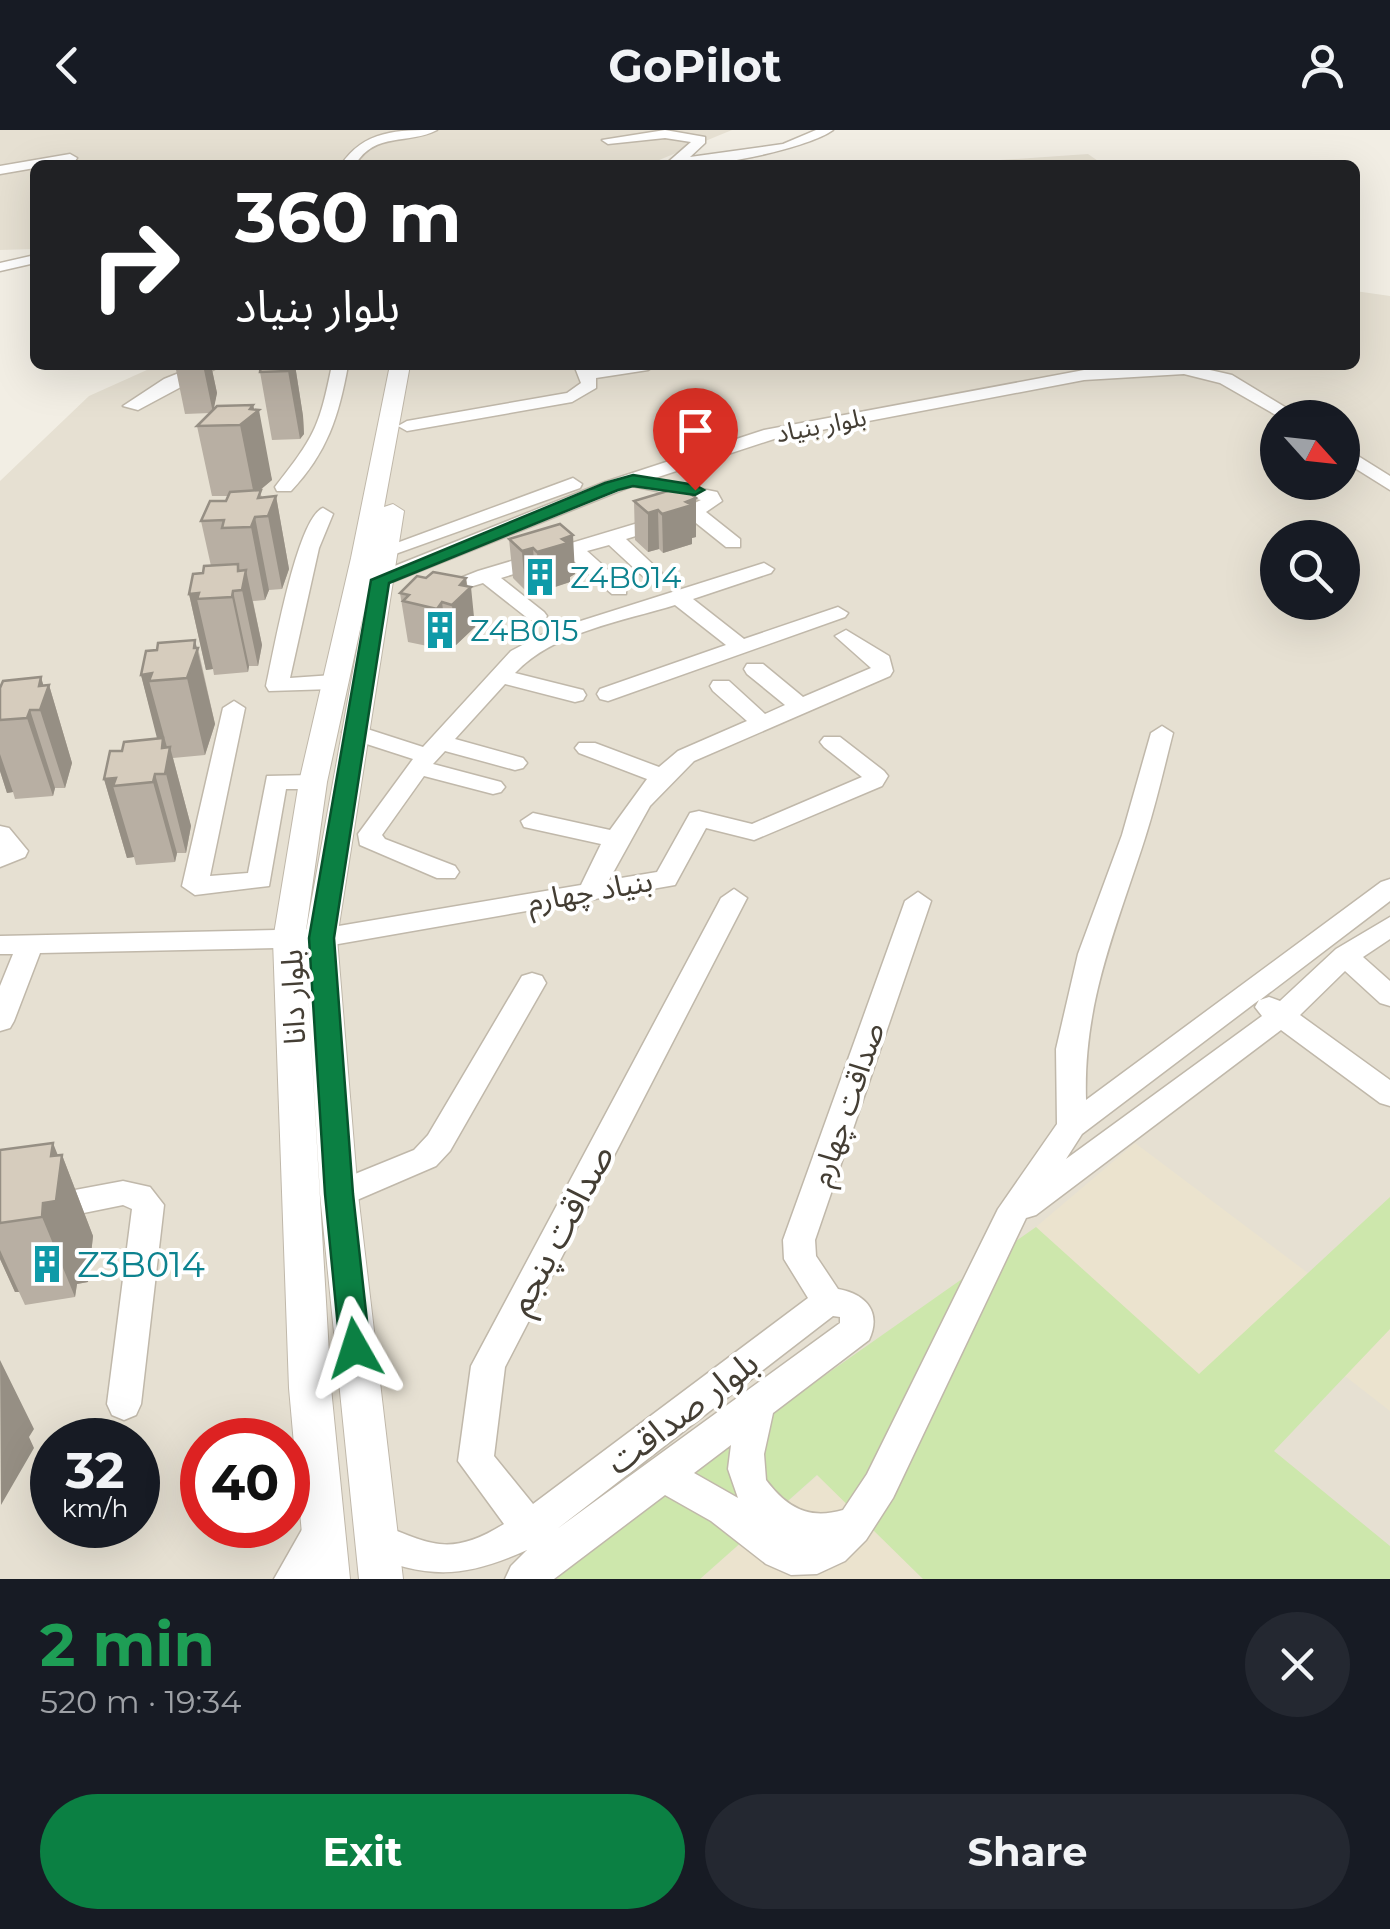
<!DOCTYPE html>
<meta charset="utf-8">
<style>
body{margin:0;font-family:Montserrat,"Noto Sans Arabic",sans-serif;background:#242831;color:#f1f3f6;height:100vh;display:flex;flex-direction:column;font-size:38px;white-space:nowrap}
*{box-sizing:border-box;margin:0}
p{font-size:32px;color:#9ea1a6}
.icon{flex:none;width:55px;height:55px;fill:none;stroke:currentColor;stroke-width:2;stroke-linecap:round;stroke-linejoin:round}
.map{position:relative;height:1449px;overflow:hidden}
.sheet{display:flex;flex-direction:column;background:#171b24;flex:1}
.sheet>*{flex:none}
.top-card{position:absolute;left:30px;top:30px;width:1330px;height:210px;border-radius:15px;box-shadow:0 10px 40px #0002;background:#202124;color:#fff;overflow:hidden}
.needle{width:65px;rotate:117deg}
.buttons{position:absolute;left:1260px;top:270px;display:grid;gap:20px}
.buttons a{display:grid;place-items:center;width:100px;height:100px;border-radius:50%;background:#171b24;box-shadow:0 10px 40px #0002;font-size:50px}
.speed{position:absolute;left:30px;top:1288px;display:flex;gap:20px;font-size:50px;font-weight:700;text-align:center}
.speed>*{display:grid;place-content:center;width:130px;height:130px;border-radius:50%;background:#171b24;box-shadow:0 10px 40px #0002;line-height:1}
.speed small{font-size:25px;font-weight:400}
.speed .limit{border:15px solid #d22;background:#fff;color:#111}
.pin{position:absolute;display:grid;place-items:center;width:85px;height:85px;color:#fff;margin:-102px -42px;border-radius:50% 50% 50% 0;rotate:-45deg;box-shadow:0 0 10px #0007}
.pin .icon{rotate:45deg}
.me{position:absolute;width:110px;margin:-55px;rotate:354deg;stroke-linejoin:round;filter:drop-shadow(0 0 8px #0008)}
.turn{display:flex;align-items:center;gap:35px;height:210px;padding:0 40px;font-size:45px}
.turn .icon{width:130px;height:130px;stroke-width:2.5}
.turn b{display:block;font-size:70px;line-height:85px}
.round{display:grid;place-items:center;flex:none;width:105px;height:105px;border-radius:52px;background:#242831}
.overview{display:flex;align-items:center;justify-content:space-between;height:170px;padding:0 40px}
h1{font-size:60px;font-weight:700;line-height:75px;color:#1e9e55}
.cta{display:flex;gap:20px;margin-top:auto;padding:20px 40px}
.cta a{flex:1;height:115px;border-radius:60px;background:#0b8043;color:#fff;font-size:40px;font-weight:700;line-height:115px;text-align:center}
.cta a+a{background:#242831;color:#f1f3f6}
header{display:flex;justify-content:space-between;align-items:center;height:130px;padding:0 40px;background:#171b24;font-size:45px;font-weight:700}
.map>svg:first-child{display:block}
.residential{fill:#e6e0d2;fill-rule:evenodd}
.education{fill:#ebe3ce}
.green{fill:#cde7ac}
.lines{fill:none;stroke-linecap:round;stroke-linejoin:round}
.minor-casing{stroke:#c0b8aa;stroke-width:3}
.tertiary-casing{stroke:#c0b8aa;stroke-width:2}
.minor{fill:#fff;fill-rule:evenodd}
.tertiary{fill:#fff;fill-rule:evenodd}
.wall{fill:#b8afa3}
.shaded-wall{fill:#968f84}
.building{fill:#d6ccbd;stroke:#968f84;stroke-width:2.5}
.route{fill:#0b8043;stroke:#07532c;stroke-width:2.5}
.labels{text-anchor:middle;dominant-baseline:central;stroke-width:8;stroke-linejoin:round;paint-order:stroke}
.far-street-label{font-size:25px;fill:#443e34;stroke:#fff}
.culture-label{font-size:30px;fill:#0d838f;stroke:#fff;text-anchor:start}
.street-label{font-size:30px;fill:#443e34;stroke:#fff}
.near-street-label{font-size:35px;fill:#443e34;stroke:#fff}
.near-culture-label{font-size:35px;fill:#0d838f;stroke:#fff;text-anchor:start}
</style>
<header><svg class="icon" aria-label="back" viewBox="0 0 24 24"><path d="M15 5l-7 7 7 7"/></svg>GoPilot<svg class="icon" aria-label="person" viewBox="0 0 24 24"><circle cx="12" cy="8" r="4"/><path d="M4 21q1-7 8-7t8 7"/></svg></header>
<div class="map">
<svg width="1390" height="1449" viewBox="0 0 1390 1449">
<rect width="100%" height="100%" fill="#f2eee4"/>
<path class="residential" d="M0 0H732L647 35H35V119L0 120Z
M1088 24 1104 35H929Z
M1355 161 1390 166V1449H0V351L89 266 158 235H1355ZM1278 288H1342V352H1278ZM1278 408H1342V472H1278ZM52 1310H138V1395H52ZM202 1310H288V1395H202Z"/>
<path class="education" d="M1135 1013 1308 1143 1199 1245 1036 1097Z
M1390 1199V1281L1345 1246Z
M818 1345 923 1449H700Z"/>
<path class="green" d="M1390 1067V1199L1274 1321 1390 1416V1449H923L817 1345 700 1449H535L1036 1097 1199 1244Z"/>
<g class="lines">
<g class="minor-casing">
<path id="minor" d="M437 0C409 15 375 1 355 35H341C364 0 398 0 437 0Z
M665 0 705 7V13L690 27 783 14 816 0H833C807 19 698 42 667 33L691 12 665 8 608 14 602 10Z
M70 24 77 28 75 31 0 44V36Z
M35 125V133L0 141V133Z
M199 235H222L138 280 123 276 164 249Z
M332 235H348C339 286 327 323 291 361H277L275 357C314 307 319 299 332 235Z
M574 235H590L592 238 656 235 648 240 596 248V258L572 272 407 301 398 296 407 291 567 263 581 253Z
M1188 235 1232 245 1303 288H1281L1220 253 1184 244 1084 250 774 309 652 349 717 362 722 371 706 382 740 409V417H726L691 389 626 409 662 443V451H648L609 415 587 421 626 456V464H612L569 427 501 448 544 482 547 486 544 490H530L483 453 440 466 430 460 478 441 678 381 701 370 632 356 387 454 362 459 352 453 605 352 764 300 1084 240Z
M1342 316 1390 346V360L1342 330Z
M573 348 582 354 580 358 373 432H359L356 428Z
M323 378 333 384 319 418 290 548 333 545 344 552 333 559 269 561 266 556C273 525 297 387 323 378Z
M764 433 774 439 771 443 693 469 744 509 838 477 848 483 845 487 608 571 600 569 597 564 600 559 726 515 675 475C624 491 553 502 515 543L583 560 586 565 583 570 575 572 505 554 455 609 523 628 527 633 523 638 515 640 445 621 433 634 501 652 505 657 501 662 493 664 424 646 382 705 385 709 455 736 459 742 455 748H437L360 715 358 704 413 629 345 607 342 602 345 597H361L423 617 511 521 549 501Z
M846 500 889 526 893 541 890 546 694 631 650 676 609 750 657 742 690 683 699 681 752 694 862 647 824 617 820 612 824 607H840L884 641 888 646 882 656 754 710 706 698 675 755 321 817 40 823 14 891 10 898 0 901V856L13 824H0V806L321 799 581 755 601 714 524 697 521 691 533 683 610 700 647 649 579 623 575 618 579 613H595L659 637 678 621 747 591 713 561 710 556 713 551H729L765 584 785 575 747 544 744 539 747 534H763L803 567 871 538 835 506Z
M234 571 245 578 210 746 248 743 267 646 313 645 325 652 313 659H286L269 756 195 765 182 756 223 578Z
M1162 596 1173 603C1164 638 1156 674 1145 708 1116 799 1083 872 1086 970L1381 752 1390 749V771L1260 870 1269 867 1280 871 1336 819 1390 787V809L1363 827 1390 851V876L1380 873 1345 841 1300 885 1390 950V976L1380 973 1281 900 1036 1085 1026 1088 893 1368 866 1410 845 1431 817 1444 791 1445 766 1434 711 1391 665 1365 554 1449H505L511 1436 527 1420C463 1449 428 1449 362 1423L357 1410 362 1397 375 1392C430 1414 449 1428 504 1394L458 1331 471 1236 721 768 734 759 747 768 505 1237 494 1326 533 1374 808 1168 784 1129 783 1110 905 771 918 762 931 771 815 1110 816 1126 838 1159C866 1164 882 1182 869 1210L773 1283 764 1324 766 1350C787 1378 809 1390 843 1380L867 1344 998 1079 1057 994 1056 919 1078 824 1122 705 1151 603ZM1259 870 1255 877 1262 886 1066 1029 1082 1004ZM833 1186 840 1187V1193L557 1399ZM731 1315 728 1339 738 1368 694 1343Z
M0 696 9 698 28 721 25 727 0 737Z
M532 843 542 846 546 853 450 1021 436 1036 350 1073 339 1076 328 1073 324 1064 328 1055 414 1020 428 1005 522 846Z
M123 1051 150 1057 164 1075 141 1274 136 1285 124 1290 112 1285 107 1274 132 1079 123 1075 0 1100V1074Z
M321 1383 334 1389 339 1401 314 1449H274L308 1389Z"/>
</g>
<g class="tertiary-casing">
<path id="tertiary" d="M390 235H410L384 377 393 374 404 381 337 808 358 1064 403 1449H359L320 1064 305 808 331 1258 350 1449H306L289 1258 273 810 299 652 351 428ZM364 481 305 807 327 652Z"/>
</g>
<use href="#minor" class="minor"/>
<use href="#tertiary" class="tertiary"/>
</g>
<path class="wall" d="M175 235H211L217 263 213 280 253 275 272 350 259 361 262 367 276 366 289 439 282 459 269 460 265 470 253 471 262 515 258 536H249L248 542 214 545 213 539 206 540 189 464 203 443 211 436 201 391 226 371 229 366H212L197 296 210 283 185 284Z
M295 235 303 286 304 304 300 309 272 310 260 242Z
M696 368V407L692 408V414L663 423 659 419 648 422 635 410 634 371Z
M560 394 575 444 570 447V452L540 462 536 457 525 460 513 448 509 409Z
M466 448 475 497 456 515 447 512 442 519 408 512 400 463Z
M198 518 215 594 205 625 173 628 191 696 186 723H177L175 732 136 735 134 727 127 728 104 649 158 609 141 545Z
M41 547 43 556 49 555 72 633 65 658H55L53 666 15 669 13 662 7 663 0 641V558Z
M0 1020 62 1025 93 1106 88 1152 77 1154 75 1167 25 1175 19 1162H15L0 1129Z"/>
<path class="shaded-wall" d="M203 235H211L217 263 213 283Z
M292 235H295L303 286 304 304 300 309 288 241Z
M298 235H320L298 239Z
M253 275 255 283 259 280 272 350 254 365 240 295Z
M276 366 289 439 282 459 268 386Z
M696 368V407L692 408V414L663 423 662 384Z
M658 380 659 419 648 422V383Z
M255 387 269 460 265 470 251 397Z
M573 405 575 444 570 447V452L540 462 537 422Z
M533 418 536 457 525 460 522 421Z
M238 434 243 457 246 440 262 515 258 536 238 441Z
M466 448 467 460 471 457 475 497 456 515 452 475 460 455Z
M233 461 249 536 248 542 232 467Z
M199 463 197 469 213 539 206 540 189 464Z
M442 472 447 512 442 519 437 479Z
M195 510 215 594 205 625 187 548Z
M152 543 149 551 168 621 170 617 191 696 186 723 141 545Z
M41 547 46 564 49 555 72 633 65 658 40 580 39 556Z
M30 580 55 658 53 666 27 588Z
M0 624 13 662 7 663 0 641Z
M155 644 177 723 175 732 153 652Z
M116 648 113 656 134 727 127 728 104 649Z
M53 1013 61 1033 62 1025 93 1106 88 1152 77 1154 75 1167 42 1087Z
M0 1120 19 1162H15L0 1129Z
M0 1230 34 1299 29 1307 34 1318 1 1375Z"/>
<path class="building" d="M261 235H292V237L288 241 260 242Z
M253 275 250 279 259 280 240 295 197 296 217 276Z
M681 357 696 368 686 372 692 375 662 384 658 380 648 383 634 371Z
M261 360 258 368 276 366 268 386 255 387 251 397 222 398 224 390 201 391 210 371H226L230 362Z
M560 394 573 405 562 409 568 413 537 422 533 418 522 421 509 409Z
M238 434V441L246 440 242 460 233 461 232 467 197 469 199 463 189 464 193 444 203 443 204 436Z
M433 442 466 448 460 455 471 457 452 475 442 472 437 479 403 471 409 465 400 463 417 446 426 448Z
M195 510 194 518H198L187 548 149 551 152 543 141 545 146 521 157 520 158 513Z
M41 547 39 556 49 555 40 580H30L27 588 0 590V558L3 551Z
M163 608 162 618 170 617 165 644H155L153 652 113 656 116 648 104 649 110 621H122L124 612Z
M53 1013 51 1026 62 1025 56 1071 43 1073 42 1087 0 1093V1020Z"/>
<path class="route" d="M633 345 695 355 704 360 695 365 633 356 618 360 389 453 334 808 353 1064 370 1218 366 1227 355 1231 344 1227 340 1218 325 1064 309 808 371 450 605 353Z"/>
<defs>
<g id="building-bare" transform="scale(3)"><path d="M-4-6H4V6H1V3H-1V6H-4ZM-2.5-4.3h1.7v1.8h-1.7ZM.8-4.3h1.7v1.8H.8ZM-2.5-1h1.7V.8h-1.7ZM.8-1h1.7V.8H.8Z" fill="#0f9aa8" stroke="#fff" stroke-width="2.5" paint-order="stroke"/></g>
</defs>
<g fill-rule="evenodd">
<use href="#building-bare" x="540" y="447"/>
<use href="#building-bare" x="440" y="500"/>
<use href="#building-bare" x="47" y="1134"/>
</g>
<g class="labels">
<g class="far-street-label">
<text transform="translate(821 295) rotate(-11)">بلوار بنیاد</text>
</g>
<g class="culture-label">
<text x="570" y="447">Z4B014</text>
<text x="470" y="500">Z4B015</text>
</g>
<g class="street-label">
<text transform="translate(590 761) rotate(-10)">بنیاد چهارم</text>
<text transform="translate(293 867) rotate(-92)">بلوار دانا</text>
<text transform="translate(847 974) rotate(-71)">صداقت چهارم</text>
</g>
<g class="near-street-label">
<text transform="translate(560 1099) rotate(-62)">صداقت پنجم</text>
<text transform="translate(682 1282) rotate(-37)">بلوار صداقت</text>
</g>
<g class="near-culture-label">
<text x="77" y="1134">Z3B014</text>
</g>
</g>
</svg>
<div class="buttons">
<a><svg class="needle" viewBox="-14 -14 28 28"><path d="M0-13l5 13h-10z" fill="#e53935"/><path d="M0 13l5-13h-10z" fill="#9ea1a6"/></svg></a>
<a><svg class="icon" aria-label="search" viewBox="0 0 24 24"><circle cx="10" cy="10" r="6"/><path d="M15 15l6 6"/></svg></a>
</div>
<div class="speed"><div>32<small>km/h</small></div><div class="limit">40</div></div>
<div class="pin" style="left:695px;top:360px;background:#d93025"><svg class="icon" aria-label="arrive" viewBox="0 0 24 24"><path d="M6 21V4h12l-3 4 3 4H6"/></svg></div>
<svg class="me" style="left:355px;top:1218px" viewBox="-20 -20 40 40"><path d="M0-17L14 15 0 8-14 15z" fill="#0b8043" stroke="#fff" stroke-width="4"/></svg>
<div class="top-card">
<div class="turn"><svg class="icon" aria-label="right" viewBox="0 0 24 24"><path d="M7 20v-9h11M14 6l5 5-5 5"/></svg><div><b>360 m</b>بلوار بنیاد</div></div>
</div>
</div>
<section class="sheet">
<div class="overview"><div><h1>2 min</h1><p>520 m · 19:34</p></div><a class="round"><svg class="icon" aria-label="close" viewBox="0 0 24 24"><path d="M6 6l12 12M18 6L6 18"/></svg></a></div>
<div class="cta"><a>Exit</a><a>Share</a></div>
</section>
